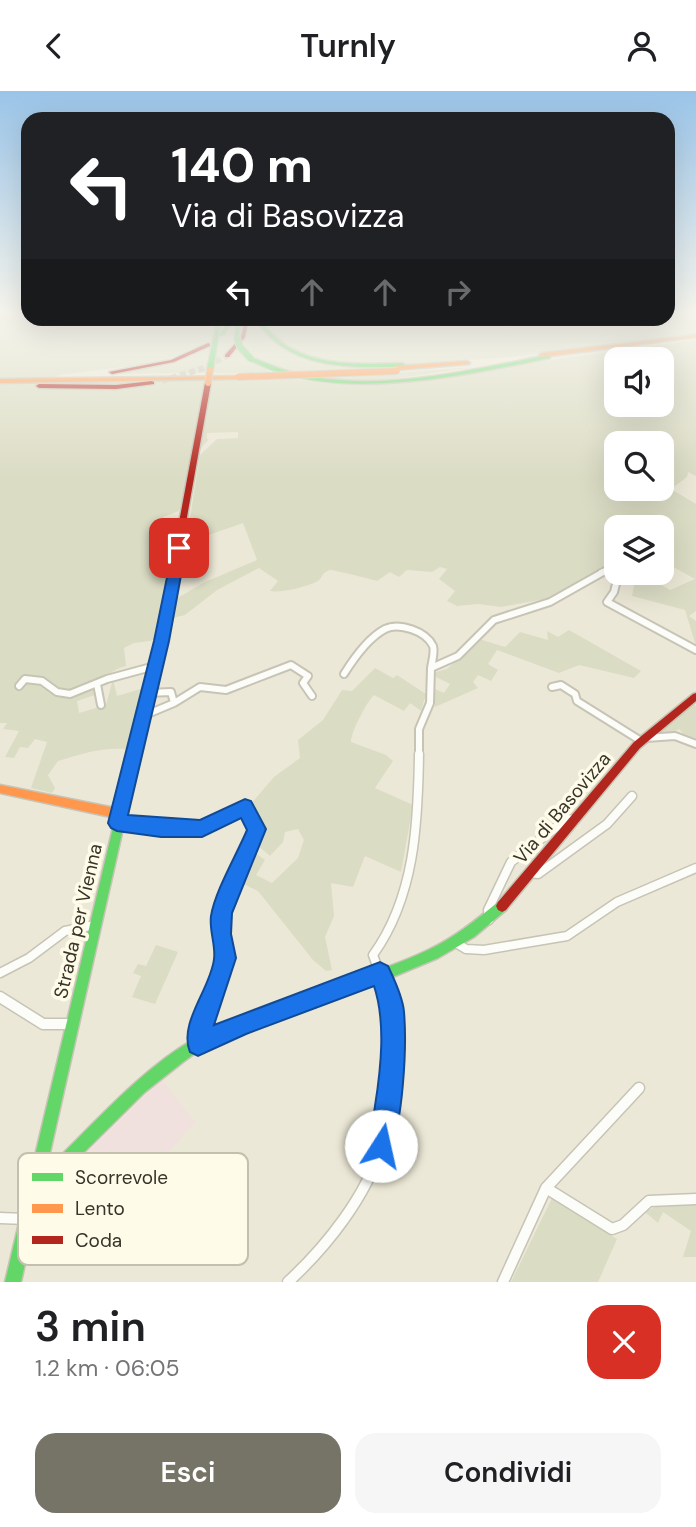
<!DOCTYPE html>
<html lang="it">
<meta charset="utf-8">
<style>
body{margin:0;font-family:"DM Sans",sans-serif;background:#f6f6f6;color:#202124;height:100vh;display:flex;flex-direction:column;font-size:26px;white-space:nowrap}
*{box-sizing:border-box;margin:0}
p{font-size:23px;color:#757577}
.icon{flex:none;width:38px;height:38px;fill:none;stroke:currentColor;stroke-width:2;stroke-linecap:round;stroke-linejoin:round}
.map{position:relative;height:1191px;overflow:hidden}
.drawer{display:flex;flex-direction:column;background:#fff;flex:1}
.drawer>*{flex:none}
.hud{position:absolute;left:21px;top:21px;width:654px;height:214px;border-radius:21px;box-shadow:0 7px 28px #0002;background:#202124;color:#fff;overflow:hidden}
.fabs{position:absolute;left:604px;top:256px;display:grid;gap:14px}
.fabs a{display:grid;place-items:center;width:70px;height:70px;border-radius:14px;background:#fff;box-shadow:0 7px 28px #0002;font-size:35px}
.pin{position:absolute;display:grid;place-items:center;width:60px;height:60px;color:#fff;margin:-30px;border-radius:14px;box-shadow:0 4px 10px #0006}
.me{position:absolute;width:77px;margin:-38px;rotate:10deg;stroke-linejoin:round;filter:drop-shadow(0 0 5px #0008)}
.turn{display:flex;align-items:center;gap:24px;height:147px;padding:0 35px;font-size:32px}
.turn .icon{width:91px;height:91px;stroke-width:2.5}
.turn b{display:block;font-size:49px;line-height:60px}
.lanes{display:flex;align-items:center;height:66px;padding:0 35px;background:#0003;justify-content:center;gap:35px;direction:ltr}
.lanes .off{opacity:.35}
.round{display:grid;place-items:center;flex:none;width:74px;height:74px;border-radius:21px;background:#f6f6f6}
.summary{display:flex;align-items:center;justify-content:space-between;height:119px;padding:0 35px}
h1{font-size:42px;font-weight:600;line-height:52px}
.primary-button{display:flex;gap:14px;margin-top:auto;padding:14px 35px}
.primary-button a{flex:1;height:80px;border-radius:21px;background:#767466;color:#fff;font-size:28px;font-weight:600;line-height:80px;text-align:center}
.primary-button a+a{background:#f6f6f6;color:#202124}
header{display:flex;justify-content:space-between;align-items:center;height:91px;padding:0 35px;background:#fff;font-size:32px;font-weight:600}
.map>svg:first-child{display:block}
.education{fill:#f1e1de}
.green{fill:#dbdcc4;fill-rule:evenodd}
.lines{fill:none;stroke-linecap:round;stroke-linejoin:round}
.highway-tunnel{stroke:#c8c4b4;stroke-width:6;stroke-dasharray:6 3.5;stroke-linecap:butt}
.street-far3-casing{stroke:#c7c4b6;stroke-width:7}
.street-far2-casing{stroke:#c7c4b6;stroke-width:10}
.street-far1-casing{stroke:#c7c4b6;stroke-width:11}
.street-casing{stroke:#c7c4b6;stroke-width:13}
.fast-casing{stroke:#c7c4b6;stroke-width:3}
.slow-casing{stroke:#c7c4b6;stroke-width:3}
.jam-casing{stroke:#c7c4b6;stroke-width:3}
.street-far3{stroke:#fcfcf9;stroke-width:4.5}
.street-far2{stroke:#fcfcf9;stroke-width:6}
.street-far1{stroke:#fcfcf9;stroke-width:8}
.street{stroke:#fcfcf9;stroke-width:10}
.fast{fill:#63d668;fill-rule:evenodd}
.slow{fill:#ff974d;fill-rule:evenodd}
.jam{fill:#b3261e;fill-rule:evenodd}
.rail{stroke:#bfbeb9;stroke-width:2;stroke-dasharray:7 7;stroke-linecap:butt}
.fast-bridge-casing{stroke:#c7c4b6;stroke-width:8;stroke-linecap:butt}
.slow-bridge-casing{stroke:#c7c4b6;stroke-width:8;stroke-linecap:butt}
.fast-bridge{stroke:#63d668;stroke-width:6}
.slow-bridge{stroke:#ff974d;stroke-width:6}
.route{fill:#1a73e8;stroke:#114b97;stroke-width:2}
.labels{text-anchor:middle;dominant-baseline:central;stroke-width:7;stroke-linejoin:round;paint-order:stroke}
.street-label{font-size:19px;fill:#373529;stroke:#fffbe9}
.key{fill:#fffbe9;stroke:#c3c0af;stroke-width:2}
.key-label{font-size:19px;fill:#373529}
</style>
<header><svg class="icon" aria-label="back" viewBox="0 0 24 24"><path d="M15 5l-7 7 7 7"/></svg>Turnly<svg class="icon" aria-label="person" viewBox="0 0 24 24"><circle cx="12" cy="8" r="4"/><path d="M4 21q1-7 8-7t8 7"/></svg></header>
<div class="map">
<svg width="696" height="1191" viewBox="0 0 696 1191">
<rect width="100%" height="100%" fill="#ece8d7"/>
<path class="education" d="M161 988 195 1031 115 1123 80 1069Z"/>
<path class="green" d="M24 222H28V228H217L206 282 113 283 174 271 209 254 154 272 59 284 56 289 206 287 191 375 179 420 163 426 168 434 177 432 157 549 134 552 124 557 126 575C107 580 96 596 74 600 55 604 43 582 23 587 29 590 40 590 45 594 66 610 69 609 93 597L95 604 77 610 79 622 106 614 113 588 117 605 144 597 141 616 126 658C102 656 81 663 58 670L48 684 55 697 52 702 31 697 47 651 35 648 28 657 20 656 14 667 5 666 19 640 3 638 7 632H0V229Z
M669 222H696V243L508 266 335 280 279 282 250 269 273 282H212L222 228H229L225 243 236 228 234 246H239L240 228H244L240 247 225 263 229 266 245 248 249 228H254L264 244 268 243 259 228H668Z
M696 249V385L688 381 687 386 671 398 696 413V520L689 525 696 530V555L685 519 632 505 634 494 653 489 670 499 695 488 662 470V436H616V473L550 507 501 516 478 513 457 515 447 510 455 500 439 488 447 478 440 476 432 481 407 479 399 486 390 481 377 490C371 488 334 479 330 479 322 481 323 486 318 490 307 496 281 502 270 500L278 490 259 477 217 499 185 524 169 528 174 509 205 491 257 469 243 432 186 452 200 364 217 348 238 347V341L207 342V348H209L198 361 211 287C236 287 264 284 288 287 316 291 342 295 370 292L369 290 304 288 476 276 385 289 386 292ZM616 268H662V313H616ZM616 352H662V397H616Z
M569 539 641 580 634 587 579 574 559 582 497 559 488 573 498 579 491 590 478 584 473 591 478 597 435 616V598L444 602 450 593 436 586V581L447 578 479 548 505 556 520 541 548 549 547 540 558 546Z
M375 577 393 587 397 584 426 603 421 620 410 612 404 620 374 604C366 612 351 641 351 651L386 664 393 670 375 697 413 714 401 781 365 765 353 796 331 792 334 825 325 846 332 879 326 880 313 869 258 800 239 791 254 761 265 769 256 784 272 792 298 767 304 749 298 738 285 741 283 751 270 765 257 754C263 738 259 728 250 714L274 686 300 667 298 649 323 629 342 599 352 600Z
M693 612 696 615V651L687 647 679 638 672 642 653 644Z
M156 854 178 861 155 913 132 906 141 885 133 882 138 873 146 875Z
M552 1107 617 1148 598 1191H511Z
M696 1113V1166H683L691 1140 663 1121 658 1132 645 1121 657 1115Z"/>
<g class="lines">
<path class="highway-tunnel" d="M162 290 201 278 227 265"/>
<g class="street-far3-casing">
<path id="street-far3" d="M601 481 616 477"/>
</g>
<g class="street-far2-casing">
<path id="street-far2" d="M619 481 614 501 607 511 696 559
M344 583C354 567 368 547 385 538 399 531 426 540 433 555 435 562 432 570 431 577
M97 593 101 614
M19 595 25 588 42 590 57 601 70 603 107 588 155 575
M552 596 561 594 575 603 577 610 641 650
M174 612 200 596 226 599 291 574 308 585 303 592 312 605
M143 625 174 612 171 601 148 602
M646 647 675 645 696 653
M419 665V638L430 612 431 577 458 565 494 529 550 511 605 480"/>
</g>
<g class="street-far1-casing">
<path id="street-far1" d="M117 732 202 738 242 716 257 738 222 822 225 867 214 897
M530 782 538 783 607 733 632 705
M489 829 488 819 511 771 567 728 575 729
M456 852 466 858 484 859 567 845 617 811 696 777
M0 882 29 867 65 840 95 834
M385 897 373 864C415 806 418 732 419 663"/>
</g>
<g class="street-casing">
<path id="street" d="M0 906 43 933H73
M198 953 214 896
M546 1097 639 997
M0 1127 26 1128
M288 1191C326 1156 367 1105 381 1055 388 1029 389 1001 390 975 392 946 394 923 384 896
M503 1191 546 1097 612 1138 623 1134 649 1110 696 1108"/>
</g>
<g class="fast-casing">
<path id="fast" d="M217 228H221L213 279 210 281 207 279Z
M230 228H234L224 244H220V243Z
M236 228H240L239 247 237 248 235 247Z
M255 228H259C268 238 276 248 287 255 321 276 364 273 402 272L405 274 402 276C357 276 303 279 269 245 264 240 259 234 255 228Z
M548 264 550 265V267C462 285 331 314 248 268L253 267C264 271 276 277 288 280 371 304 465 280 548 264Z
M159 557 163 560 47 1075H50C96 1031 139 980 194 948 205 942 216 937 227 931 291 900 364 890 428 859 454 847 476 829 498 811L502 809 506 811 508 815 506 819 474 846 438 867 395 885 273 925 238 939 202 957 183 971 145 1001 59 1086 43 1090 21 1191H5L155 560Z"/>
</g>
<g class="slow-casing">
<path id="slow" d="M696 244V246L542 266 539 264 542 262Z
M467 270 470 272 469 273 396 279 393 277 396 275Z
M240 285V287L238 288 0 292V288Z
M0 694 120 718 124 720 125 723 124 726 120 728 0 702Z"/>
</g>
<g class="jam-casing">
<path id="jam" d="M245 228H249L245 246 229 266H225V264L241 246Z
M208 252 210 253V255L174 271 112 283 109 281 171 269Z
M152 290 154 291V293L116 298 39 297 36 295 39 293 116 294Z
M208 290 211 292 163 560 159 563 155 560 205 292Z
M696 602V610L640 657 506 819 502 821 498 819 496 815 498 811 634 651 693 603Z"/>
</g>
<use href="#street-far3" class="street-far3"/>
<use href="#street-far2" class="street-far2"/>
<use href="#street-far1" class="street-far1"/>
<use href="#street" class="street"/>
<use href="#fast" class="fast"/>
<use href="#slow" class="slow"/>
<use href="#jam" class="jam"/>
<path class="rail" d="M0 228 20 222"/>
<g class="fast-bridge-casing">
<path id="fast-bridge" d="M237 247 240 256 251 268"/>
</g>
<g class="slow-bridge-casing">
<path id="slow-bridge" d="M238 286 397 280
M208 292 210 279"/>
</g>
<use href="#fast-bridge" class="fast-bridge"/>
<use href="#slow-bridge" class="slow-bridge"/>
</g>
<linearGradient id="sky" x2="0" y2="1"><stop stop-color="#9ac4e8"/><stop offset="0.57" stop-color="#f6f5ed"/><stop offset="1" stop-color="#f6f5ed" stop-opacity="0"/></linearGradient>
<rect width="696" height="388" fill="url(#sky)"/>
<path class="route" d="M179 453 186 457 169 550 128 724 200 729 245 708 251 710 266 738 232 822 231 843 236 867 214 934 380 871 388 875C394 888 403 906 404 921 407 956 403 1032 389 1063L381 1067 372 1063C366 1048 373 1031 375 1015 381 977 386 931 374 895L246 943 198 965 190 961C178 932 211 897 214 868 216 854 209 840 211 825 215 800 237 763 247 739L241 727 202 746H161L117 740 111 737 108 732 154 550 173 457Z"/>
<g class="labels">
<g class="street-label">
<text transform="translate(562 717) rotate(-50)">Via di Basovizza</text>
<text transform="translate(78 830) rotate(-77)">Strada per Vienna</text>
</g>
</g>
<rect x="18" y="1062" width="230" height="112" rx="10" class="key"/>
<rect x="32" y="1082" width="31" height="8" fill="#63d668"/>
<rect x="32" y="1113" width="31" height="9" fill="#ff974d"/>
<rect x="32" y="1145" width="31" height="8" fill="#b3261e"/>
<g class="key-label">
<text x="75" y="1093">Scorrevole</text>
<text x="75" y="1124">Lento</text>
<text x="75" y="1156">Coda</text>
</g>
</svg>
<div class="fabs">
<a><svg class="icon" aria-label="sound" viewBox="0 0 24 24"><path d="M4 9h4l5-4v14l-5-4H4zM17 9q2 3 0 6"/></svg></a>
<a><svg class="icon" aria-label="search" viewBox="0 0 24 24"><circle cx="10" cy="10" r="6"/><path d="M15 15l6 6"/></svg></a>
<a><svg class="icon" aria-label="layers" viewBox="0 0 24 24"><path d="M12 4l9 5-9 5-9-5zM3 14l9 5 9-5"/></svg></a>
</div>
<div class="pin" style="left:179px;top:457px;background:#d93025"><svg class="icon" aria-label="arrive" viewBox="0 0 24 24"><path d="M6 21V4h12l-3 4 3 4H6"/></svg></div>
<svg class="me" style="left:381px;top:1055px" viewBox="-20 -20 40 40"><circle r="19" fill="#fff"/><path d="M0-13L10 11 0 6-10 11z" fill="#1a73e8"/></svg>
<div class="hud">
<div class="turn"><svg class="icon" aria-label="left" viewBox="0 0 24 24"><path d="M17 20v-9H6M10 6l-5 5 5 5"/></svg><div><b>140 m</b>Via di Basovizza</div></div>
<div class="lanes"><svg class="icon" aria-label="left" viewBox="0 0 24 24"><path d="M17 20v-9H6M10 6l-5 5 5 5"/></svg><svg class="icon off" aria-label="ahead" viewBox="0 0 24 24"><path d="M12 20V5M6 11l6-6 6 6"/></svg><svg class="icon off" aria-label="ahead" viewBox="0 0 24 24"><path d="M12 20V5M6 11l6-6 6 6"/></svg><svg class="icon off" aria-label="right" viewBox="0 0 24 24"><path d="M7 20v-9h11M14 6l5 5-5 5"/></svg></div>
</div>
</div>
<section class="drawer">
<div class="summary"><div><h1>3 min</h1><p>1.2 km · 06:05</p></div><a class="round" style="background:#d93025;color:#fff"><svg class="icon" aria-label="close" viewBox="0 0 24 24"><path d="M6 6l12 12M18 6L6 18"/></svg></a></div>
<div class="primary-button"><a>Esci</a><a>Condividi</a></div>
</section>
